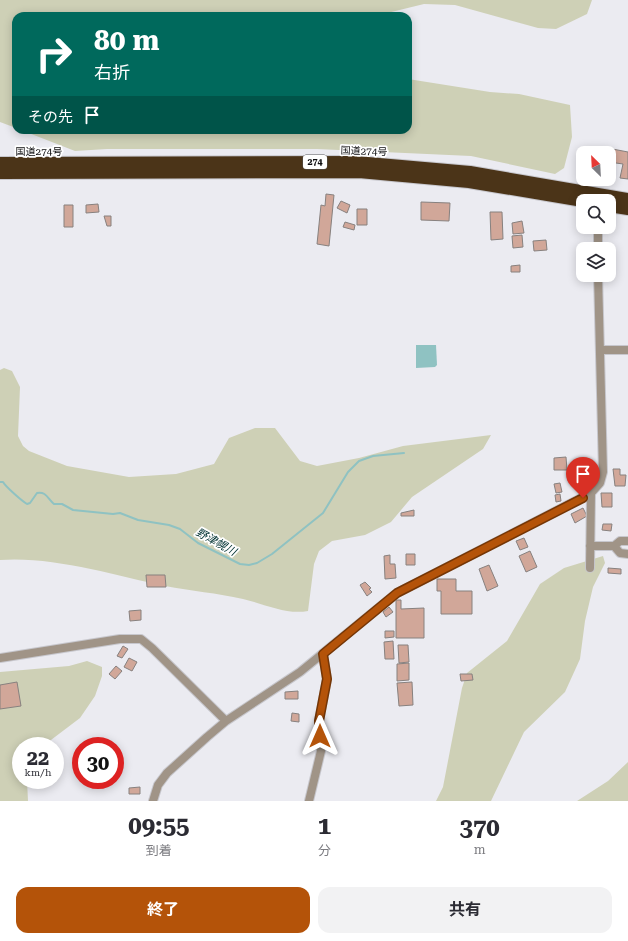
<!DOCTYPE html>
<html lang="ja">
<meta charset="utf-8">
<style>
body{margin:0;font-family:"Roboto Serif","Noto Sans JP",serif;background:#f2f2f3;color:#2b2b33;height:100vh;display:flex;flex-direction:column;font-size:15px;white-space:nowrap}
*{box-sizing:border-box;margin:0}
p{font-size:13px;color:#7c7c81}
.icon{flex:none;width:22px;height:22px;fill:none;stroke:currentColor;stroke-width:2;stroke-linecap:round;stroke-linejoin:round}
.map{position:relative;height:801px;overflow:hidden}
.panel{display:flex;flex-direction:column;background:#fff;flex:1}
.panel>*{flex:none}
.top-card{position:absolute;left:12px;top:12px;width:400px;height:122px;border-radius:12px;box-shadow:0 2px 10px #0003;background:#00695c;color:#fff;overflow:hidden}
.needle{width:26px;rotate:336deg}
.tools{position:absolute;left:576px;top:146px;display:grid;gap:8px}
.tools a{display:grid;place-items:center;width:40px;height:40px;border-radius:8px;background:#fff;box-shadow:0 2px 10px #0003;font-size:20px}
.speed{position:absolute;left:12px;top:737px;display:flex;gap:8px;font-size:20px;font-weight:700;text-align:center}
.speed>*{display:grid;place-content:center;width:52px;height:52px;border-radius:50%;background:#fff;box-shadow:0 2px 10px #0003;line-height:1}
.speed small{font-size:10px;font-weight:400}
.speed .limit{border:6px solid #d22;background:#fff;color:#111}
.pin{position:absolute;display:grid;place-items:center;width:34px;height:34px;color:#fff;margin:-41px -17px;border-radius:50% 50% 50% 0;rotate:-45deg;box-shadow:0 0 4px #0007}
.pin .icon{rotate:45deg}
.me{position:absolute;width:44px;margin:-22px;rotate:0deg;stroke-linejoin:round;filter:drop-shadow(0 0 3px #0008)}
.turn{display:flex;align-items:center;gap:14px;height:84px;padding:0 16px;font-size:18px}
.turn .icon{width:52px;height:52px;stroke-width:2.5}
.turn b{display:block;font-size:28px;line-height:34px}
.then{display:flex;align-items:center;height:38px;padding:0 16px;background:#0003;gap:8px;font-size:15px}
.eta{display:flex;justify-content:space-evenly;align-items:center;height:68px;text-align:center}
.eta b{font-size:24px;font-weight:700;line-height:28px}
.cta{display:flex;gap:8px;margin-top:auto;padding:8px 16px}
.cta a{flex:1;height:46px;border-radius:12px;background:#b45309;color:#fff;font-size:16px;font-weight:700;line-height:46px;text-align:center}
.cta a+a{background:#f2f2f3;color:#2b2b33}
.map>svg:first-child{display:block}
.green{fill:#ced0b6}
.water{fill:#8fc2c2}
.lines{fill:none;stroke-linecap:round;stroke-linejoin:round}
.stream{stroke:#8fc2c2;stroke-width:2}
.building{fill:#d1a799;stroke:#87817f}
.minor-casing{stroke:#c7c7cd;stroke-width:10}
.highway-casing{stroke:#c7c7cd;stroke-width:14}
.minor{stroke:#a09487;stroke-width:8}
.highway{stroke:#4b3418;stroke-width:12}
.route-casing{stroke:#753606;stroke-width:10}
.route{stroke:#b45309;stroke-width:7}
.labels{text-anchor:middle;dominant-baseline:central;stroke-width:3.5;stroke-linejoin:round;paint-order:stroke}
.shield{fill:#fff;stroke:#555556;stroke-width:1}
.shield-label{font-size:9px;font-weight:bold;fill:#0c0c0e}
.street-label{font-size:10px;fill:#0c0c0e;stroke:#fff}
.water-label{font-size:11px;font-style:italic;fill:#003233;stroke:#fff}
</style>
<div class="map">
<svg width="628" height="801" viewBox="0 0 628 801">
<rect width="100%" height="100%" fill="#ebebf1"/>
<path class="green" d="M0 0H592L587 14 556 29 538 28 455 5 424 4 375 16H16V128L0 122Z
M408 79 490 92 519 94 570 105 572 137 564 168 555 174 471 156 317 149H107L75 151 21 130H408Z
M4 368 12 371 20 387 18 436 23 446 29 451 67 466 129 477 176 474 214 464 229 438 255 428H275L300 461 317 466 359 458 403 446 491 435 483 449 412 497 391 522 365 535 332 541 319 551 314 564 308 611C286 615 265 604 243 599 217 593 191 591 165 586 114 575 52 556 0 560V370Z
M603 556 605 563 593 587 585 621 580 659 565 692 524 732 491 801H436L443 787 462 688 467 673 507 641 540 584 564 568Z
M87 661 102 667V676L95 696 80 718 43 746H21V780H27L28 801H0V672L69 666Z
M628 762V801H577L608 781Z"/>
<path class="water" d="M416 345H436L437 365 435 367 416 368Z"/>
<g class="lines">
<path class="stream" d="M0 482H3C6 487 22 501 27 504L30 503 37 493C46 491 48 499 54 504H62L73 510 113 514 120 513 138 520 169 525 180 529 198 543 240 564 249 565 257 563 272 554 323 513 348 472 359 461 373 456 404 453"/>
</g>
<path class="building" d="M602 147 628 152V179L620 178 623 164 609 162V153H602Z
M326 194 334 195 329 246 317 244 321 205 325 206Z
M341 201 350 205 347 213 337 208Z
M421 202 450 203 449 221 421 220Z
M98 204 99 212 86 213V205Z
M64 205H73V227H64Z
M357 209H367V225H357Z
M490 212H502L503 239 491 240Z
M104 216H111V226H107Z
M522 221 524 233 513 234 512 223Z
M345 222 355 225 354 230 343 227Z
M522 235 523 247 513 248 512 236Z
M546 240 547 250 534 251 533 241Z
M520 265V272H511V266Z
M566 457 567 470H554V458Z
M572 468 586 469V481L578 480V478H572Z
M613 469H620V475H626L625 486H615Z
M560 483 562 492 556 493 554 484Z
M601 493H612V507H602Z
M560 494 561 501 556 502 555 495Z
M583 508 587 516 575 523 571 514Z
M414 510V516H401V513Z
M603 524H612L611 531 602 530Z
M524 538 528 547 520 550 516 541Z
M530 551 537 567 526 572 519 556Z
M406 554H415V565H406Z
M390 555V564H395L396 578 385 579 384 556Z
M489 565 498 586 487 591 479 569Z
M608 568 621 569V574L608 573Z
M146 575H165L166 587H147Z
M437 579H456V591H472V614H441V591H437Z
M365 582 371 588 369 589 372 592 367 596 360 585Z
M396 600H401V609L424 608V638H396Z
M389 607 393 612 386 617 383 612Z
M141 610V620L130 621 129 611Z
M385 631H394V637L385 638Z
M393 641 394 659H385L384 642Z
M398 645H408L409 662 399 663Z
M123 646 128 649 122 658 117 656Z
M129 658 137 662 132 671 124 667Z
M409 663V680L397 681V664Z
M116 666 122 671 115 679 109 674Z
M460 674H472L473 680 461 681Z
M17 682 21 706 0 709V685Z
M412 682 413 705 399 706 397 683Z
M298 691V699H285V692Z
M292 713 299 714V722L291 721Z
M140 787V794H129V788Z"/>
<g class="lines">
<g class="minor-casing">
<path id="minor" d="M598 227V249
M600 350H628
M590 546H614L620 541H628
M614 546 620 553 628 554
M590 568 591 493
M0 658 120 639H141L152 648 226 721
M153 801 158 785 167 773 207 737 226 721 300 672 397 593 591 493 600 483 603 472 598 275
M309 801 321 751 319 721 327 679 323 654"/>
</g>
<g class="highway-casing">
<path id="highway" d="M0 163 356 162 470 172 628 199
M0 173 359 172 469 182 583 201
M609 206 628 209"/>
</g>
<use href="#minor" class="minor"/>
<use href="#highway" class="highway"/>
</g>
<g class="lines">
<g class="route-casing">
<path id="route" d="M320 736 319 721 327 679 323 654 397 593 583 498"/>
</g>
<use href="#route" class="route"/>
</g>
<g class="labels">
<rect class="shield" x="303" y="155" width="24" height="14" rx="3"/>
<g class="shield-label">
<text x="315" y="162">274</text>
</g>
<g class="street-label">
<text x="39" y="151">国道274号</text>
<text transform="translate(364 151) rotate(2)">国道274号</text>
</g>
<g class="water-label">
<text transform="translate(216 542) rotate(29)">野津幌川</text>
</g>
</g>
</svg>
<div class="tools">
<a><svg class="needle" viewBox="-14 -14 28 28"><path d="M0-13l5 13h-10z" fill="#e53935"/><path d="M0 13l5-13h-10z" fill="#7c7c81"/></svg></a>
<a><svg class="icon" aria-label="search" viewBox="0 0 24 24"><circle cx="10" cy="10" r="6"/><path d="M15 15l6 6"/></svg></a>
<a><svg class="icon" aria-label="layers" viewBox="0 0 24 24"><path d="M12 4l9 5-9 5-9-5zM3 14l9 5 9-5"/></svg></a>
</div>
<div class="speed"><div>22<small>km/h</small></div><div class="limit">30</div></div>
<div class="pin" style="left:583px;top:498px;background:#d93025"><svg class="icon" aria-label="arrive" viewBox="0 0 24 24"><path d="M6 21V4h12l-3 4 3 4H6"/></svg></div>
<svg class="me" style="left:320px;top:736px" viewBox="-20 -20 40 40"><path d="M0-17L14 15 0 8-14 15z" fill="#b45309" stroke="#fff" stroke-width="4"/></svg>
<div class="top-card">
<div class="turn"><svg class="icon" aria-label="right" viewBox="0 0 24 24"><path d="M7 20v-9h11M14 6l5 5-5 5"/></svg><div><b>80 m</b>右折</div></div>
<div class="then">その先<svg class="icon" aria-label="arrive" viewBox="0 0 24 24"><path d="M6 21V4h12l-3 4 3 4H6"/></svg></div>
</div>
</div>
<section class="panel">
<div class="eta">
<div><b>09:55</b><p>到着</p></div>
<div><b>1</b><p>分</p></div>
<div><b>370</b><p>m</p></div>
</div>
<div class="cta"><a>終了</a><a>共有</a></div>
</section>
